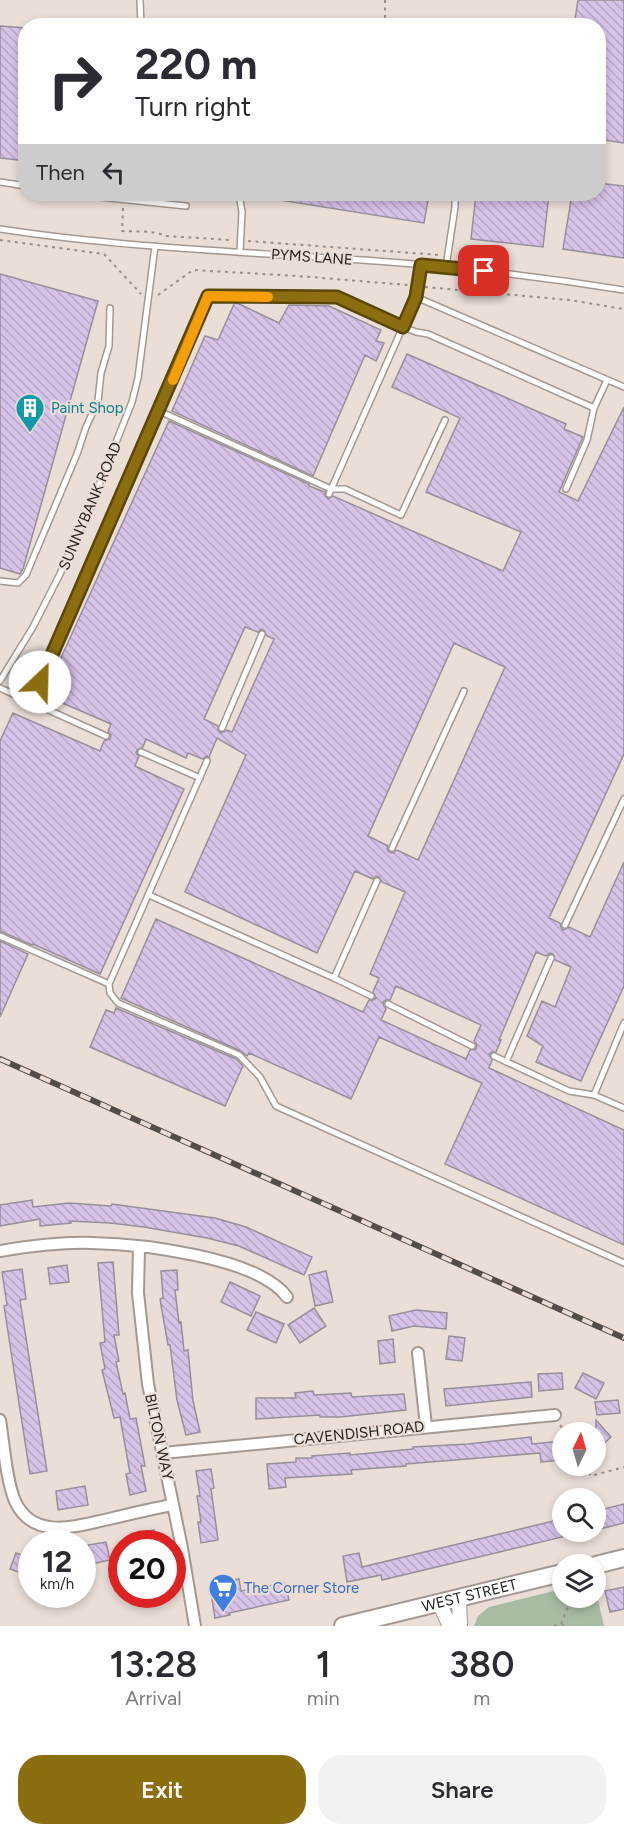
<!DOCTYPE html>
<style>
body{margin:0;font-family:Figtree,sans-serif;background:#f2f2f3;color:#2b2b33;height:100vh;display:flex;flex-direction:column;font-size:22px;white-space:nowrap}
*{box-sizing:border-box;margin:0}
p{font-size:20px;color:#7c7c81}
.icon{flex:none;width:33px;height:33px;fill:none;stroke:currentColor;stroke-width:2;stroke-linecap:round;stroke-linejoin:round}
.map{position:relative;height:1626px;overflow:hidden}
.sheet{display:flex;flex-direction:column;background:#fff;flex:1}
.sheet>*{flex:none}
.banner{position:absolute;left:18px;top:18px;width:588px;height:183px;border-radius:24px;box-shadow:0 3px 9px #0003;background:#fff;color:#2b2b33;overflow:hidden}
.needle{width:39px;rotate:5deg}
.controls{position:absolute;left:552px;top:1422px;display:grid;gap:12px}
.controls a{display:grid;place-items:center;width:54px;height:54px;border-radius:50%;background:#fff;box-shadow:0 3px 9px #0003;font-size:30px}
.speed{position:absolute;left:18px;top:1530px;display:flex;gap:12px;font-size:30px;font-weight:700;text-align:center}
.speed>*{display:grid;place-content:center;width:78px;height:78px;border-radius:50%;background:#fff;box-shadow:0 3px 9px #0003;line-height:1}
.speed small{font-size:15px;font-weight:400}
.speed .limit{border:9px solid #d22;background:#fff;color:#111}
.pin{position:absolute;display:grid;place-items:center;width:51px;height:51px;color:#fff;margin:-26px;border-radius:12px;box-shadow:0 3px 9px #0006}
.me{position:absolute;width:66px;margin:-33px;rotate:24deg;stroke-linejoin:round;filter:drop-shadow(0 0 4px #0008)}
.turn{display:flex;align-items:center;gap:21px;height:126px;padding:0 18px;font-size:27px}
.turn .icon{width:78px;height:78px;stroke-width:2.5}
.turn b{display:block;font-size:42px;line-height:51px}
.then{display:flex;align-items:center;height:57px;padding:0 18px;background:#0003;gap:12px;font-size:22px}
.eta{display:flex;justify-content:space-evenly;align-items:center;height:102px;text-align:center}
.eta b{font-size:36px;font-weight:600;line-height:42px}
.button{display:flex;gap:12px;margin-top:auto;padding:12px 18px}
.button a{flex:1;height:69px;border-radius:24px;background:#8c6d0f;color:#fff;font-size:24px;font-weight:600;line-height:69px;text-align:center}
.button a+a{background:#f2f2f3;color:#2b2b33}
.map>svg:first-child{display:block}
.green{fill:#a8bca4}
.building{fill:url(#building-back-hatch);stroke:#95909a;stroke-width:1.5;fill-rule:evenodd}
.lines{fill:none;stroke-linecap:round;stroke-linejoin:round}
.service-casing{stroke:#a49992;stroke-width:8}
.minor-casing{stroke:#a49992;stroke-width:14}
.tertiary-casing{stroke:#a49992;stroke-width:16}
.primary-casing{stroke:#a49992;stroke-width:20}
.path{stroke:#988f8a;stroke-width:2;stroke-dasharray:3 4.5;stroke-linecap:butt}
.service{stroke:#fff;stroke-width:5}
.minor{stroke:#fff;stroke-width:10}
.tertiary{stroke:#fff;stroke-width:14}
.primary{stroke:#fff;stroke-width:16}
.rail-casing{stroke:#534d4a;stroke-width:6}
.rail{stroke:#eaded7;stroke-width:4;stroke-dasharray:11;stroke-linecap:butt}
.route-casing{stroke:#5b470a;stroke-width:15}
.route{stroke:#8c6d0f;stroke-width:10}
.slow{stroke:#f59e0b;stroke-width:10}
.labels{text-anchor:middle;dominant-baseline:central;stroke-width:4.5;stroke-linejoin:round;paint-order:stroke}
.street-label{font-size:15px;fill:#25211f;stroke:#eaded7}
.culture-label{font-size:15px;fill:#0d838f;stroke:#eaded7;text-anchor:start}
.shop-label{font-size:15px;fill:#366cbe;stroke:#eaded7;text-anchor:start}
</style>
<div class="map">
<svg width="624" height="1626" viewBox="0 0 624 1626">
<defs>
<pattern id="building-back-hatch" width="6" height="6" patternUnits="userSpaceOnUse" patternTransform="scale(1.5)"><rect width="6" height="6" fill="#d7c2e8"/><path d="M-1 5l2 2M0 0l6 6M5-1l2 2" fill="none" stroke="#b8a6c7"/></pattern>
</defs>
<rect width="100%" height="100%" fill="#eaded7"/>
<path class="green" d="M562 1589V1598H596V1591L604 1626H474L478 1616 489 1607Z"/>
<path class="building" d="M578 0H624V143L598 139V26H574Z
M0 26 26 28V161L0 158Z
M598 183 624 186V258L563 249 572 194H598Z
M274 194H429L424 223 273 199Z
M476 194H549L543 247 471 239Z
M0 274 98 301 23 569 20 574 0 568Z
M235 302 279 323 289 305 329 306 381 330 376 341 384 343 376 361 365 355 313 476 172 411 205 336 218 340Z
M407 354 566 424 564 429 583 437 559 492 578 501 624 407V754L549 918 560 923 561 927 563 930 569 927 590 937 624 862V986L581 1081 536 1062 543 1046 527 1036 542 1001 555 1007 571 967 555 960 553 954 550 953 546 956 536 952 499 1040H501L496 1052H492L489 1054 492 1060 489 1068 624 1130V1245L445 1164 482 1083 379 1037 351 1099 249 1053 247 1056 241 1051 121 998 156 919 363 1012 369 1000H373L376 998 373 992 379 978 370 974 405 892 382 882 379 877 376 876 373 879 355 871 317 953 185 892 246 755 217 738 209 757 206 756 203 759 188 753 186 758 146 739 143 747 137 750 136 753 139 756 135 766 184 789 100 974 33 944 32 945 0 931V741L13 713 100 751 104 741 110 739 111 735 108 732 111 724 44 695 169 421 309 484V486L325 492V496L328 499 333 496 503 571 521 532 426 492 460 418 392 387ZM245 627 258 632 261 629 264 630 267 636 274 639 232 732 227 730 221 733 218 730V726L204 719ZM454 643 505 667 418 860 397 850 393 853 389 852 387 849 388 846 368 836ZM396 986 481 1025 474 1041 477 1045 476 1049 470 1050 466 1059 381 1020 386 1009 384 1006 383 1002 386 1000H390Z
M0 941 28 954 0 1017Z
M116 1008 236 1059 243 1066 225 1106 90 1047 106 1010 114 1013Z
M32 1200 33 1207 69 1203 111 1206 112 1204 215 1218 246 1227 312 1257 304 1275 239 1246 207 1238 144 1227 110 1223 70 1221 71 1223 40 1226V1219L0 1226V1205Z
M113 1262 119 1335H114L119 1361 116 1362 123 1394 125 1393 130 1419 136 1418 145 1466H141L146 1491 130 1495 126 1474 130 1473 120 1417 114 1418 102 1370 105 1369 100 1343 105 1342 98 1263Z
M67 1265 69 1282 50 1284 48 1268Z
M22 1269 26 1299 20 1300 47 1471 30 1474 4 1306 7 1305 2 1272Z
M177 1270 178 1290H175L179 1323 181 1322 184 1351 188 1350 193 1401 200 1432 186 1435 177 1400 170 1345H168L160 1299 163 1298 161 1271Z
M326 1271 333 1302 315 1306 309 1275Z
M230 1282 260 1296 251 1316 221 1302Z
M314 1308 326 1326 300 1343 288 1325Z
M416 1310 447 1313 446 1329 414 1326 392 1331 389 1316Z
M256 1312 284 1324 276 1343 247 1330Z
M449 1336 465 1338 462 1361 446 1359Z
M393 1339 395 1362 380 1364 378 1341Z
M562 1373 563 1389 539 1391 538 1374Z
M583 1373 604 1383 596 1399 575 1388Z
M531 1382 532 1397 446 1406 444 1389Z
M313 1391 314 1395 351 1393 352 1397 404 1394 406 1410 340 1417H320V1415L256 1419V1398H296L295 1393Z
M618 1400 620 1413 597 1415 595 1402Z
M596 1420 611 1437 596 1451Z
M531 1437 532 1444 562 1441V1460L541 1462 540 1453 406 1464V1466L351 1470 352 1474 285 1478 286 1487 269 1489 267 1464 296 1462V1458H312V1456L350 1453V1455L413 1449V1447L468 1444Z
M211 1469 214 1488 211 1489 218 1540 201 1543 198 1522H201L197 1496H200L196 1471Z
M85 1486 88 1505 58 1510 56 1491Z
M624 1504V1523L596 1530V1511Z
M562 1519V1537L382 1580 381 1575 347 1582 343 1556 359 1553 362 1567Z
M154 1530 156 1544H141L139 1533Z
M106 1542 110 1560 82 1566V1553L89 1552 88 1545Z
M16 1553 32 1558V1577L10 1569Z
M239 1579 241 1591 285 1583 289 1600 229 1613 230 1615 215 1618 212 1599 226 1596 223 1582Z
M624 1587V1609L610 1612 605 1591Z"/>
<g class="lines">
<g class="service-casing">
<path id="service" d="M140 0 141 26
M0 182 26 186
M71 194 186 206
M239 194 242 212 240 252
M0 229C124 248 250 252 376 261 459 267 542 277 624 290
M446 267 455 207V194
M416 297 624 387
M159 411 331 489H345L401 515 445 420
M566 489 587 440 594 408 607 380
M329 494 416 297 421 265
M0 581 18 583 26 575 77 454 86 427 98 401 101 373 109 346 110 308
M0 681 33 627 60 574 90 508 132 402 138 378 155 246
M0 688 106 736
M30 703 209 296 337 297 403 327 416 332 428 334 594 408
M222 728 262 634
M141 752 200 778
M392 848 464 691
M149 895 334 978 371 996
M565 925 624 799
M0 936 109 984 207 761
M334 978 377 881
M109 984 110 993 118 1003 239 1055 260 1077 276 1106 624 1263
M388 1004 472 1046
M494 1056 569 1091 594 1095 624 1108
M506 1062 551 958
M594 1095 624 1023"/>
</g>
<g class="minor-casing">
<path id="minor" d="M139 1247 138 1293 148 1384 182 1548 195 1626
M0 1251C30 1246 61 1242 92 1243 140 1244 258 1257 287 1297
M418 1353 426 1426
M0 1420C4 1444 6 1480 15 1501 33 1541 77 1526 109 1519 130 1514 151 1509 172 1505
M163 1453 555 1415"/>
</g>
<g class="tertiary-casing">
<path id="tertiary" d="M459 1598 460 1626
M439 1603 450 1626"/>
</g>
<g class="primary-casing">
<g id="primary">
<path d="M596 1565 624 1558"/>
<path id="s1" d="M343 1626 562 1573"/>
</g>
</g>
<path class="path" d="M385 0V26
M123 208 122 231C137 232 153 230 166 236L230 240
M0 240 104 254 141 294
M248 241 440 255
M425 287 569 300 624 309
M158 295 193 270 298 276 408 285
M560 1425 565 1432
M585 1466 591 1476 624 1467
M561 1624 567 1609 576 1598
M554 1626 561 1624 566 1626"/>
<use href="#service" class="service"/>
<use href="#minor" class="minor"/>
<use href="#tertiary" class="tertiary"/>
<use href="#primary" class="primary"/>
<g class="rail-casing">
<path id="rail" d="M0 1059 624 1338"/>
</g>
<use href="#rail" class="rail"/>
</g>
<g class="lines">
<g class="route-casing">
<path id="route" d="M40 682 208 296 337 297 403 327 416 297 421 265 484 271"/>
</g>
<use href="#route" class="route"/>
<path class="slow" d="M173 380 208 296 268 297"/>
</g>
<defs>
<g id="building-pin" transform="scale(1.5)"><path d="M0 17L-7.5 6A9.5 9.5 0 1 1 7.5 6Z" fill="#0f9aa8" stroke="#eaded7"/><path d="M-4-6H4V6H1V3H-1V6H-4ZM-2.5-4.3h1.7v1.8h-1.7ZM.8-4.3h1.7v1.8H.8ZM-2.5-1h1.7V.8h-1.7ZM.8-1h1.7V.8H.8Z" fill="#fff"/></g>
<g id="supermarket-pin" transform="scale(1.5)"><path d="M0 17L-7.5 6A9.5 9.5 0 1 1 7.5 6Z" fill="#3f7fe0" stroke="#eaded7"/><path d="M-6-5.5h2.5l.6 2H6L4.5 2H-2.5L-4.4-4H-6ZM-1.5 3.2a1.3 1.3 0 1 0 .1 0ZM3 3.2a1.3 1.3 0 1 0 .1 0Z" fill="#fff"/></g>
</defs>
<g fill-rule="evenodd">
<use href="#building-pin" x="30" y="408"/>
<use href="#supermarket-pin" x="223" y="1588"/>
</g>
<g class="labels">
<g class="street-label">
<text transform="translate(312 257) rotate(4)">PYMS LANE</text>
<text transform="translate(90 506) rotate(-67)">SUNNYBANK ROAD</text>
<text transform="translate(359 1433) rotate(-6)">CAVENDISH ROAD</text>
<text transform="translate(159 1437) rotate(78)">BILTON WAY</text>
<text stroke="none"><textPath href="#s1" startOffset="130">WEST STREET</textPath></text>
</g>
<g class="culture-label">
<text x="51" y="408">Paint Shop</text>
</g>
<g class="shop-label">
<text x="244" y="1588">The Corner Store</text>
</g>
</g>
</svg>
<div class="controls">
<a><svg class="needle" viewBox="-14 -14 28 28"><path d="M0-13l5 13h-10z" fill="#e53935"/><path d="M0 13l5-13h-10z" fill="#7c7c81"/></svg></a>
<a><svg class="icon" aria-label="search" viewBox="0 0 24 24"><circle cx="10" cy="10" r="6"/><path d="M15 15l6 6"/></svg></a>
<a><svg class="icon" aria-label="layers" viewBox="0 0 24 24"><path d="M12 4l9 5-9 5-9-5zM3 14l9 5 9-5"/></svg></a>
</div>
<div class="speed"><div>12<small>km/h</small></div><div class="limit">20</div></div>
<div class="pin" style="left:484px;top:271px;background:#d93025"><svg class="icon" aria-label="arrive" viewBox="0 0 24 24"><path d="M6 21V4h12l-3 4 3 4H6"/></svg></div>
<svg class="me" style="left:40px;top:682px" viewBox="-20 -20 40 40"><circle r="19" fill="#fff"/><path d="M0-13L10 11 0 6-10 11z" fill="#8c6d0f"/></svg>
<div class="banner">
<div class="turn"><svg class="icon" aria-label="right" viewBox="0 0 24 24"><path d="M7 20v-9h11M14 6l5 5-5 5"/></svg><div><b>220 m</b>Turn right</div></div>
<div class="then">Then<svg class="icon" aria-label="left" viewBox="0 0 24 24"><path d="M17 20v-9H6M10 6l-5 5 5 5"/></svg></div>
</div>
</div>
<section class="sheet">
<div class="eta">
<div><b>13:28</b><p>Arrival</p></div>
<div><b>1</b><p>min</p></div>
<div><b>380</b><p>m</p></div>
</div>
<div class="button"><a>Exit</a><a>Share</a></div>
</section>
